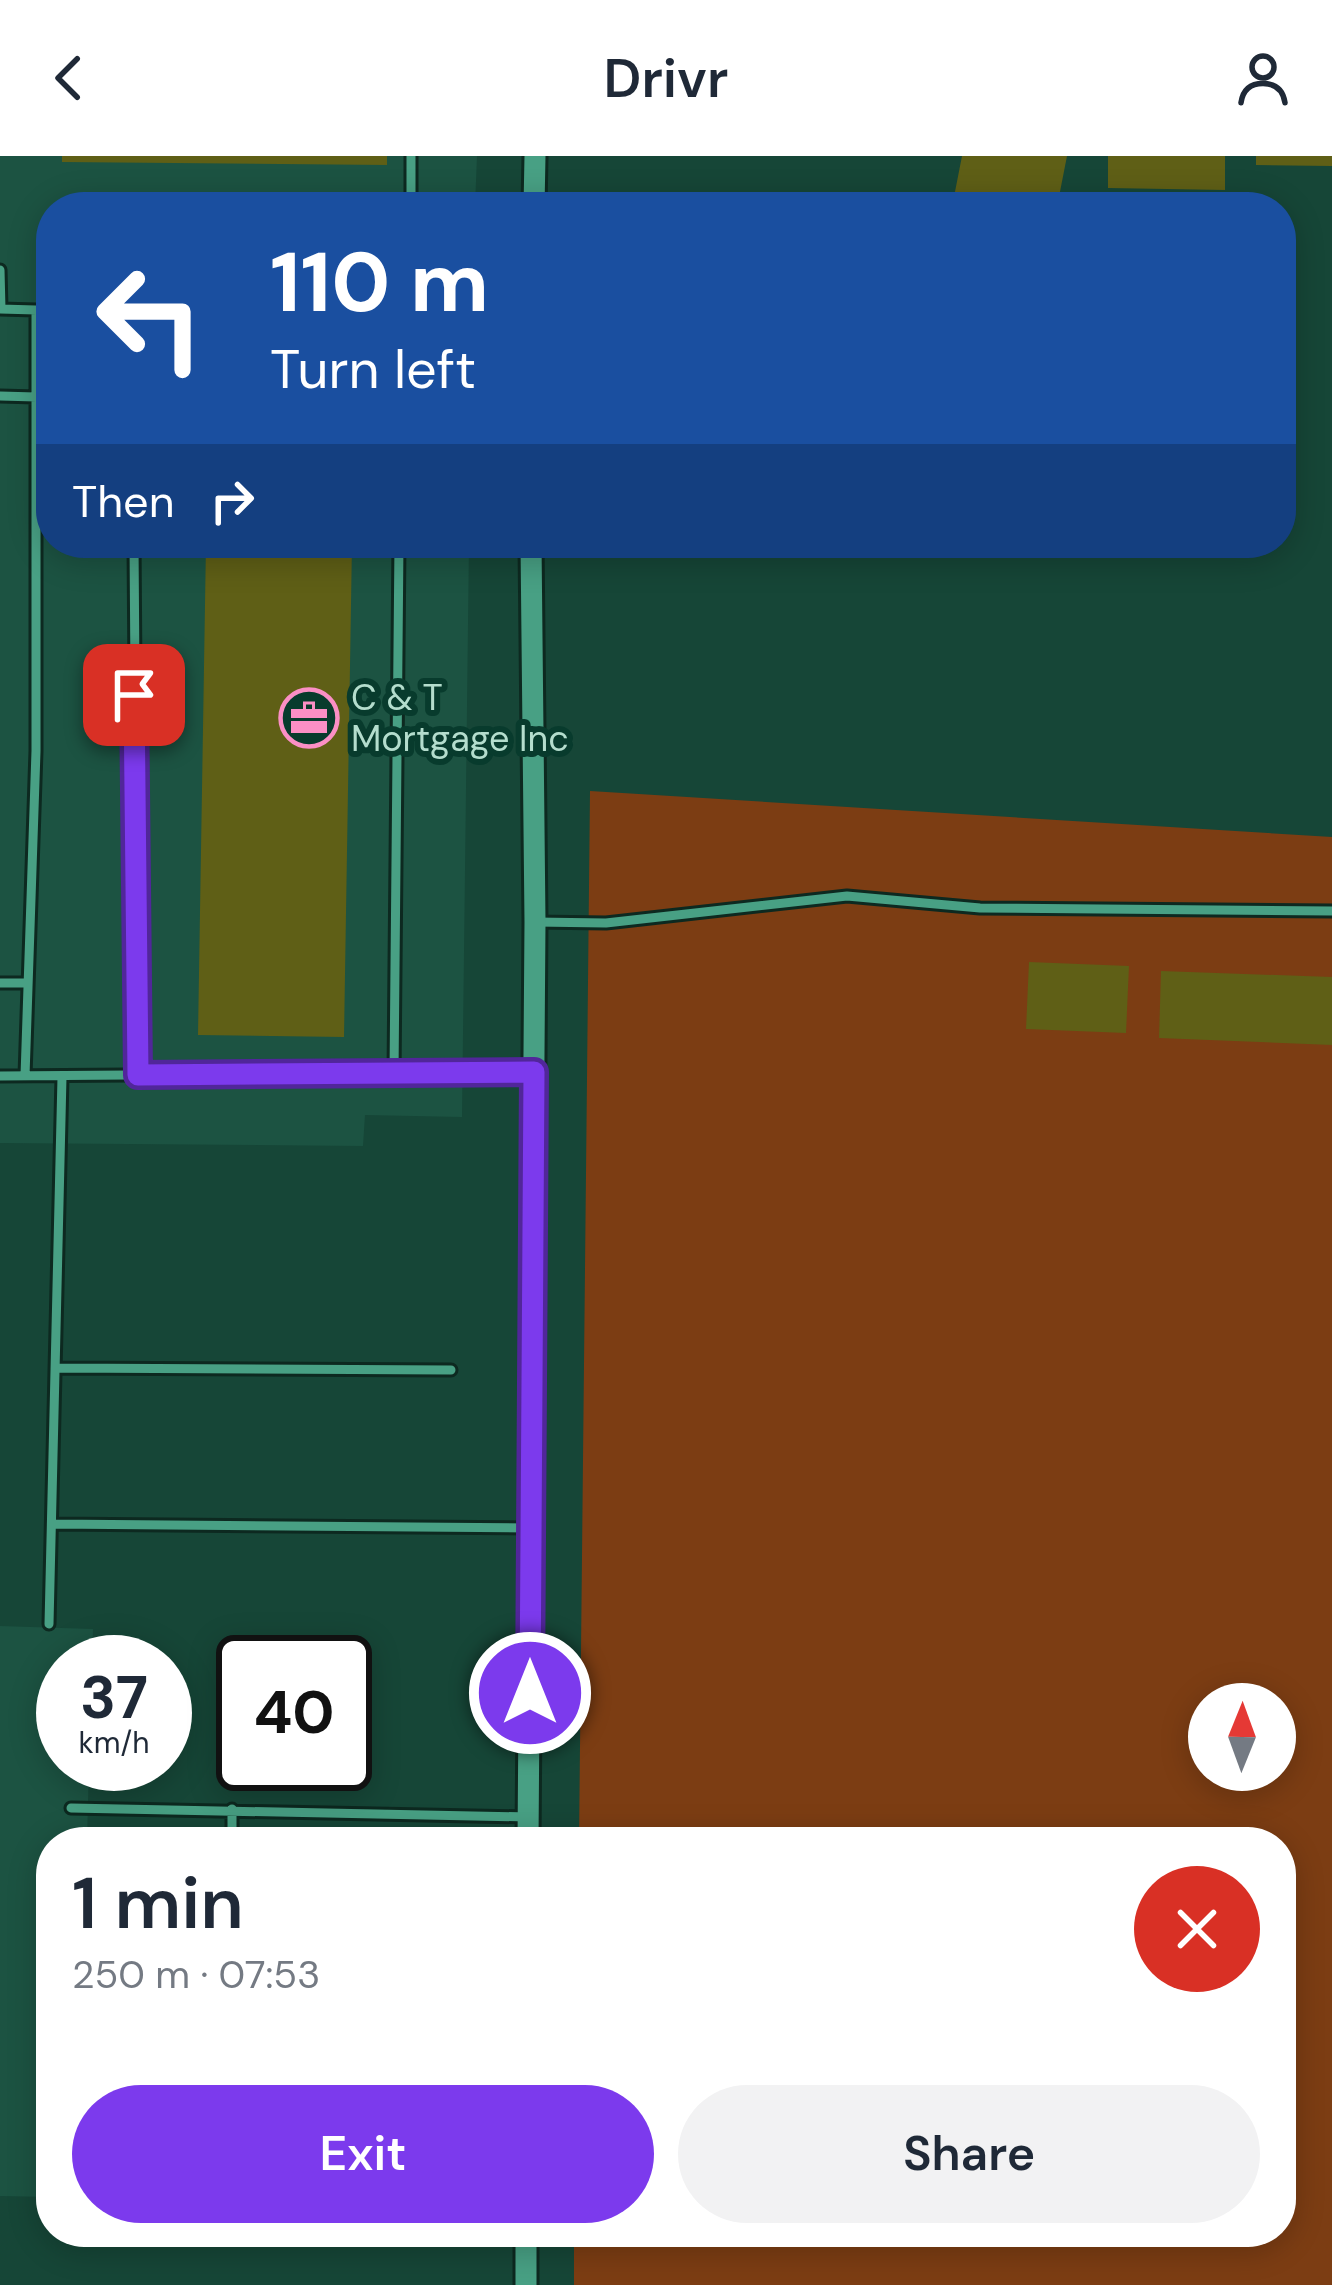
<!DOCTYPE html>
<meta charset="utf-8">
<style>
body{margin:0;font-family:"DM Sans",sans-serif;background:#f2f2f3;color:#1f2937;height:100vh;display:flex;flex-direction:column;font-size:45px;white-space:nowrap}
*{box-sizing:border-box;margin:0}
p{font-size:39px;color:#747a83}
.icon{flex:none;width:66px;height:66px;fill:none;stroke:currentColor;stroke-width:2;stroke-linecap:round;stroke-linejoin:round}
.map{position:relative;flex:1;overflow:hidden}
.panel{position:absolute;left:36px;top:1671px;width:1260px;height:420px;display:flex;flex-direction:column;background:#fff;border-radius:48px;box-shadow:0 6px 30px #0003}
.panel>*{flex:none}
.hud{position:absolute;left:36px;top:36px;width:1260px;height:366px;border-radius:48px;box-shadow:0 6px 30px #0003;background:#1a4fa0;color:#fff;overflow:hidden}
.needle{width:78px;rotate:1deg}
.tools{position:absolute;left:1188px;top:1527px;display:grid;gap:24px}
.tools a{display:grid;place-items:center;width:108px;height:108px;border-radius:50%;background:#fff;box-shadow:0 6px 30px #0003;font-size:60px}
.speed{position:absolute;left:36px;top:1479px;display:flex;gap:24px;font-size:60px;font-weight:700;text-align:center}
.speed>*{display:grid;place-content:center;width:156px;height:156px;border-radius:50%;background:#fff;box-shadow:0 6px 30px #0003;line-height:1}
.speed small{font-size:30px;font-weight:400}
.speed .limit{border:6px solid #111;border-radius:18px;background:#fff;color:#111}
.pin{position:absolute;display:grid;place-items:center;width:102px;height:102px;color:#fff;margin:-51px;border-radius:24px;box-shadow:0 6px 18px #0006}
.me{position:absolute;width:132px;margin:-66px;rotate:0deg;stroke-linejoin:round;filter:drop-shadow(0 0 9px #0008)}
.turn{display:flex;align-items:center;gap:42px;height:252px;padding:0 36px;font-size:54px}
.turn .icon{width:156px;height:156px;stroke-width:2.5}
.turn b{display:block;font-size:84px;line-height:102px}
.then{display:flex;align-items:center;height:114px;padding:0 36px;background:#0003;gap:24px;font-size:45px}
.round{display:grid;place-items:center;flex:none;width:126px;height:126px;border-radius:63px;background:#f2f2f3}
.summary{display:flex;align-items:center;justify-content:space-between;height:204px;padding:0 36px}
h1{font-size:72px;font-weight:600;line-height:90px}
.button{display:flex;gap:24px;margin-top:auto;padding:24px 36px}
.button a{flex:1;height:138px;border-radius:72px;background:#7c3aed;color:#fff;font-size:48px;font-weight:600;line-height:138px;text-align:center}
.button a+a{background:#f2f2f3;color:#1f2937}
header{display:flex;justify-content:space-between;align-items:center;height:156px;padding:0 36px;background:#fff;font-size:54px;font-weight:600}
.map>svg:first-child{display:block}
.built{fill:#1c5342}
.green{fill:#7c3d13;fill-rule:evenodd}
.building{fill:#5f5f16}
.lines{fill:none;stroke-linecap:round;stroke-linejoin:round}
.service-casing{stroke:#0d2920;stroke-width:15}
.tertiary-casing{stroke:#0d2920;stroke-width:27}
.service{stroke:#48a084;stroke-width:9}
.tertiary{stroke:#48a084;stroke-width:21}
.route-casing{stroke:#51269a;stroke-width:30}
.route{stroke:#7c3aed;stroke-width:21}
.labels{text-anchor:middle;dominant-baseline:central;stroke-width:12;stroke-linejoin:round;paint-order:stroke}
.poi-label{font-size:36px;fill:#b4ddcd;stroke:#083b2d;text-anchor:start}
</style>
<header><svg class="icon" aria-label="back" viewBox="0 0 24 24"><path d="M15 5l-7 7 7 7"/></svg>Drivr<svg class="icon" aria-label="person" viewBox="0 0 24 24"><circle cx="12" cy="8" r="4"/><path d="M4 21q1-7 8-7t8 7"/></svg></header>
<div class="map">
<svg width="1332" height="2129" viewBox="0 0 1332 2129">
<rect width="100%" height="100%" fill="#164637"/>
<path class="built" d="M0 0H477L475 51H51V387H469L462 961 365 959 363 990 0 987Z
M0 1470 93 1473 92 1506H63V1608H89L87 1686H51V2041L0 2040Z"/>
<path class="green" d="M590 635 1332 681V2129H574V2076H1281V1686H579ZM1209 1548H1275V1614H1209Z"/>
<path class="building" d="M62 0H387V9L62 6Z
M962 0H1067L1057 51H952Z
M1108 0H1225V34L1108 32Z
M1256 0H1332V10L1256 9Z
M206 387H352L344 881 198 879Z
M1029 806 1129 810 1126 877 1026 873Z
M1161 815 1332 821V889L1159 882Z"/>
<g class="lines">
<g class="service-casing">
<path id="service" d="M97 49H411
M411 51V0
M0 114 1 153
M0 153 36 154
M0 240 36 241
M134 387 138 919
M535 766 606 767 847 740 980 752 1332 755
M0 827H28
M394 918 399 387
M0 920 534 916
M25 920 36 595V154L51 155
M56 1212 451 1214
M53 1368 527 1372
M49 1468 62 921
M71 1652 529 1661
M232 1653V1686"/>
</g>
<g class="tertiary-casing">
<path id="tertiary" d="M534 51 535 0
M528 1686 535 766 531 387
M526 2129V2076"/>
</g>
<use href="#service" class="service"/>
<use href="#tertiary" class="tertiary"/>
</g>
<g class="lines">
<g class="route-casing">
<path id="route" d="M134 539 138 919 534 916 530 1537"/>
</g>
<use href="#route" class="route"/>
</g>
<defs>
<g id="office-ring" transform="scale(3)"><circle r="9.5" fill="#083b2d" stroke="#fb8fc5" stroke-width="1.5"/><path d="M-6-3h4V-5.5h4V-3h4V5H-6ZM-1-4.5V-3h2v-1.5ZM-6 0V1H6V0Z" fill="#fb8fc5"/></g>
</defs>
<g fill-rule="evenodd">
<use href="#office-ring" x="309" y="562"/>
</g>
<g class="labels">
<g class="poi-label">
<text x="351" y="541">C &amp; T<tspan x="351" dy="41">Mortgage Inc</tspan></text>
</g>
</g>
</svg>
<div class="tools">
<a><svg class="needle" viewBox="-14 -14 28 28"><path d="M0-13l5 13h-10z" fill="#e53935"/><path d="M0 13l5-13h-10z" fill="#747a83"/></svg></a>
</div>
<div class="speed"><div>37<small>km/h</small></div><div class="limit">40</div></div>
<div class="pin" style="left:134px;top:539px;background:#d93025"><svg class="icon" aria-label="arrive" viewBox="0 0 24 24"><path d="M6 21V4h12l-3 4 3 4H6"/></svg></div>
<svg class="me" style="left:530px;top:1537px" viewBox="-20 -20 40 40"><circle r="17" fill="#7c3aed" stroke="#fff" stroke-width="3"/><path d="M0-11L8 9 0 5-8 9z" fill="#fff"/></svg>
<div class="hud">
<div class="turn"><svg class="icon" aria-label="left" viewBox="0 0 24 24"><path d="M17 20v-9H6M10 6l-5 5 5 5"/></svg><div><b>110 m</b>Turn left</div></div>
<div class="then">Then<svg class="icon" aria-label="right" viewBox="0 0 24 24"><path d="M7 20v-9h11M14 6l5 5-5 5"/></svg></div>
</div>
<section class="panel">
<div class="summary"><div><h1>1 min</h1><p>250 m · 07:53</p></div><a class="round" style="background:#d93025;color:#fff"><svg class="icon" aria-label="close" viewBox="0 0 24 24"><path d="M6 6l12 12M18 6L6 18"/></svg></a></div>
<div class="button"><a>Exit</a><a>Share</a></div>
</section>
</div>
